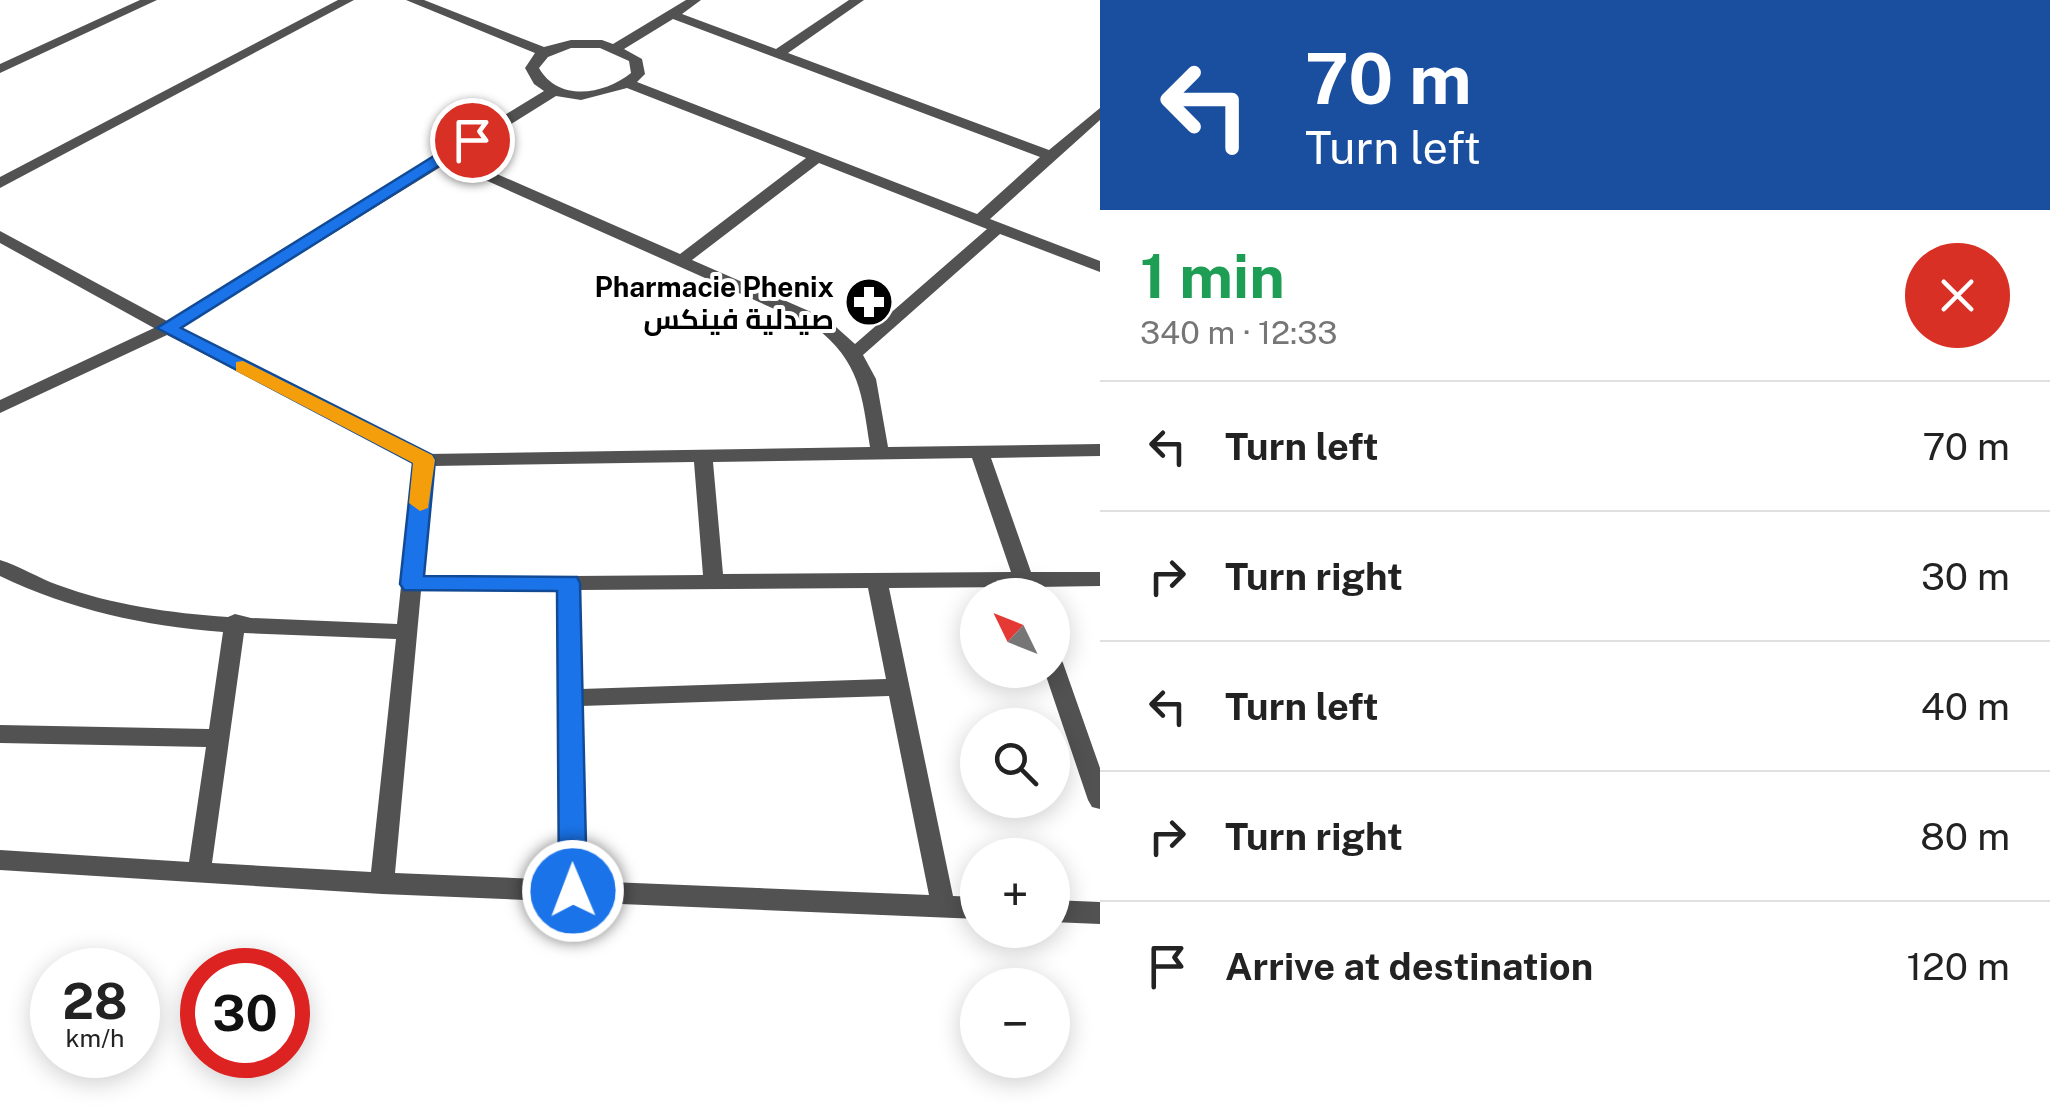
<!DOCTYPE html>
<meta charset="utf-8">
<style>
body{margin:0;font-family:"Public Sans",Cairo,sans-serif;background:#f2f2f2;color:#222;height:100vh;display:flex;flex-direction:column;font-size:38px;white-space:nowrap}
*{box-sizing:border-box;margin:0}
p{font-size:32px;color:#767676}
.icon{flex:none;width:55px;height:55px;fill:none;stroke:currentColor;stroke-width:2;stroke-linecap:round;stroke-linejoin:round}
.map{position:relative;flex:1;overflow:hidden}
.details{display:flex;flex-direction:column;background:#fff;width:950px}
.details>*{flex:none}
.top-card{background:#1a4fa0;color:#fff;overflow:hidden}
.needle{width:65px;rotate:313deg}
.buttons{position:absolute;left:960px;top:578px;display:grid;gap:20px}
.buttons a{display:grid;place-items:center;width:110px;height:110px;border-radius:50%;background:#fff;box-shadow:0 5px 25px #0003;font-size:50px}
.speed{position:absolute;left:30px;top:948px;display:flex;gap:20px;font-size:50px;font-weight:700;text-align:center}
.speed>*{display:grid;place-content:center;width:130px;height:130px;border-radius:50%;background:#fff;box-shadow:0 5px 25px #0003;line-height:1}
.speed small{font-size:25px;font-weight:400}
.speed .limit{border:15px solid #d22;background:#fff;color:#111}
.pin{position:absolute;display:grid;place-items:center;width:85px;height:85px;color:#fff;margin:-42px;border:5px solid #fff;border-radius:50%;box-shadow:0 2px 10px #0007}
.me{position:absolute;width:110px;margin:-55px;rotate:359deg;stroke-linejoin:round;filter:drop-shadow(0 0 8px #0008)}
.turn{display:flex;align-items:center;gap:35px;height:210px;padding:0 40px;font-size:45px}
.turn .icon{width:130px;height:130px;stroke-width:2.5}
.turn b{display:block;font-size:70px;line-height:85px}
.round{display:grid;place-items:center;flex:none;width:105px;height:105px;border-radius:52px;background:#f2f2f2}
.headline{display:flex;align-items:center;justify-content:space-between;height:170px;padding:0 40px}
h1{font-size:60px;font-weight:700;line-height:75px;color:#1e9e55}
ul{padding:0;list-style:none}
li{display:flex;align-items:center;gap:30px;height:130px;padding:0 40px;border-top:2px solid #e0e0e0}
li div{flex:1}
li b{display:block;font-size:38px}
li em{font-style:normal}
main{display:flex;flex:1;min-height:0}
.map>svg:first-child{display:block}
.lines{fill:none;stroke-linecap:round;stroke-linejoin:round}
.street{fill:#525252;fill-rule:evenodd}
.route{fill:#1a73e8;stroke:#114b97;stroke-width:2.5}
.slow{fill:#f59e0b}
.labels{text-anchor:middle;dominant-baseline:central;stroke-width:8;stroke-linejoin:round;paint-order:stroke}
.poi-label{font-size:28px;font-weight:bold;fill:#000;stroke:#fff;text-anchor:end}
</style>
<main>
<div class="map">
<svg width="1100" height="1109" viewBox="0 0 1100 1109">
<rect width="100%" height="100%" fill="#fff"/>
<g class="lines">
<path class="street" d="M140 0H157L0 73V64Z
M338 0H354L0 188V177Z
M406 0H424L544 47 571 40H602L613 44 686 0H701L682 14 776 49 849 0H864L788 53 1049 150 1100 108V120L990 219 1100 261V272L1000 234 863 355 876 379 888 447 1100 444V456L991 458 1031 572H1100V586L1036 587 1039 595H1019L1016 587 889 588 953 896 978 897V919L382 894 0 870V850L189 862 206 747 0 743V725L209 729 223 632C144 626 71 610 0 576V560C20 566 38 578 58 585 112 605 170 613 228 617L235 614 251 618 397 624 414 463 167 335 0 413V400L154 328 0 243V231L167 321 544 91 534 84 525 68 535 53ZM673 19 1040 157 977 214 637 82 645 74 642 59 624 49ZM571 48H600L629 61 631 73C604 95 558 102 539 68L548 57ZM627 88 806 158 680 254 458 157 556 96 581 100ZM447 163 815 327C860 362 862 394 870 447L427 454 180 328ZM819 163 987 229 855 344 827 319 692 260ZM972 458 1011 572 723 574 713 462ZM694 462 703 575 423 577 433 466ZM868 588 886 679 581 689 578 590ZM558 590 561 880 395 873 421 591ZM244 633 396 639 371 872 212 863ZM889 696 929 895 585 881 581 706Z
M1052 655 1060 657 1063 663 1100 768V809L1092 807 1088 800 1044 670H1052Z
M1052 900 1100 902V924L1052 922Z"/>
</g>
<path class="route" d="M466 136 480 140 181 328 432 455 435 460 424 576 577 577 580 583 587 891 583 900 573 903 563 900 559 891 557 591 404 590 400 584 413 463 157 328Z"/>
<path class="slow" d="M243 361 432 455 435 460 428 508 420 511 409 503 413 463 236 371V362Z"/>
<defs>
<g id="pharmacy-disc" transform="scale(2.5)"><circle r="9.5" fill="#000" stroke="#fff"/><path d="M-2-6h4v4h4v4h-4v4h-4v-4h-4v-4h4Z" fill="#fff"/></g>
</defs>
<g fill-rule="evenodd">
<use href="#pharmacy-disc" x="869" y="302"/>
</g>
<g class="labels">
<g class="poi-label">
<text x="834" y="286">Pharmacie Phenix<tspan x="834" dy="32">صيدلية فينكس</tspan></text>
</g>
</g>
</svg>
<div class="buttons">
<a><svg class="needle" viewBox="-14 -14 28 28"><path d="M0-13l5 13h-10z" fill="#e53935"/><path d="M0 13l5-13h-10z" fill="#767676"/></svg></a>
<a><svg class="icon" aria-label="search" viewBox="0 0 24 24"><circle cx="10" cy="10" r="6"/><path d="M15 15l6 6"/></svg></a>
<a>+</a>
<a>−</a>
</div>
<div class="speed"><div>28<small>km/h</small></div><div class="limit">30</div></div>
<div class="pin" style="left:472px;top:140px;background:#d93025"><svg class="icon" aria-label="arrive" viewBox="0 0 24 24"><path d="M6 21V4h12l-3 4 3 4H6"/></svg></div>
<svg class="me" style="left:573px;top:891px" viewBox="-20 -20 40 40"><circle r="17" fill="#1a73e8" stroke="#fff" stroke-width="3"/><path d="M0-11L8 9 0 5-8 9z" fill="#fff"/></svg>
</div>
<section class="details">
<div class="top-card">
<div class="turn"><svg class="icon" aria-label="left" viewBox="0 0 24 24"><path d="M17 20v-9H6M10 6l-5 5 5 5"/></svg><div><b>70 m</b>Turn left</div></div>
</div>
<div class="headline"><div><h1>1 min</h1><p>340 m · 12:33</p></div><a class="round" style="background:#d93025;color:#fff"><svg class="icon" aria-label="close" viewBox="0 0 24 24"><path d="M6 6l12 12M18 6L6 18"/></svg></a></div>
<ul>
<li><svg class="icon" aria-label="left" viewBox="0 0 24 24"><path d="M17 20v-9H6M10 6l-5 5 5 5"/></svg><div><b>Turn left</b></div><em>70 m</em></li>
<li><svg class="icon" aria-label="right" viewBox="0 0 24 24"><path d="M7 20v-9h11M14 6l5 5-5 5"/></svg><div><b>Turn right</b></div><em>30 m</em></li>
<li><svg class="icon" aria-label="left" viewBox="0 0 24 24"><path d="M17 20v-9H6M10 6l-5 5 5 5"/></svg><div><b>Turn left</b></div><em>40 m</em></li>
<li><svg class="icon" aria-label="right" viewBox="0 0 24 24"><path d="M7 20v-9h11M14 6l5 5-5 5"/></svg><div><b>Turn right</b></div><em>80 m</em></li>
<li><svg class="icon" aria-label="arrive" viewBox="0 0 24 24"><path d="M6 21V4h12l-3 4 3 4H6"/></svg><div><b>Arrive at destination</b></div><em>120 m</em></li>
</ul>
</section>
</main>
